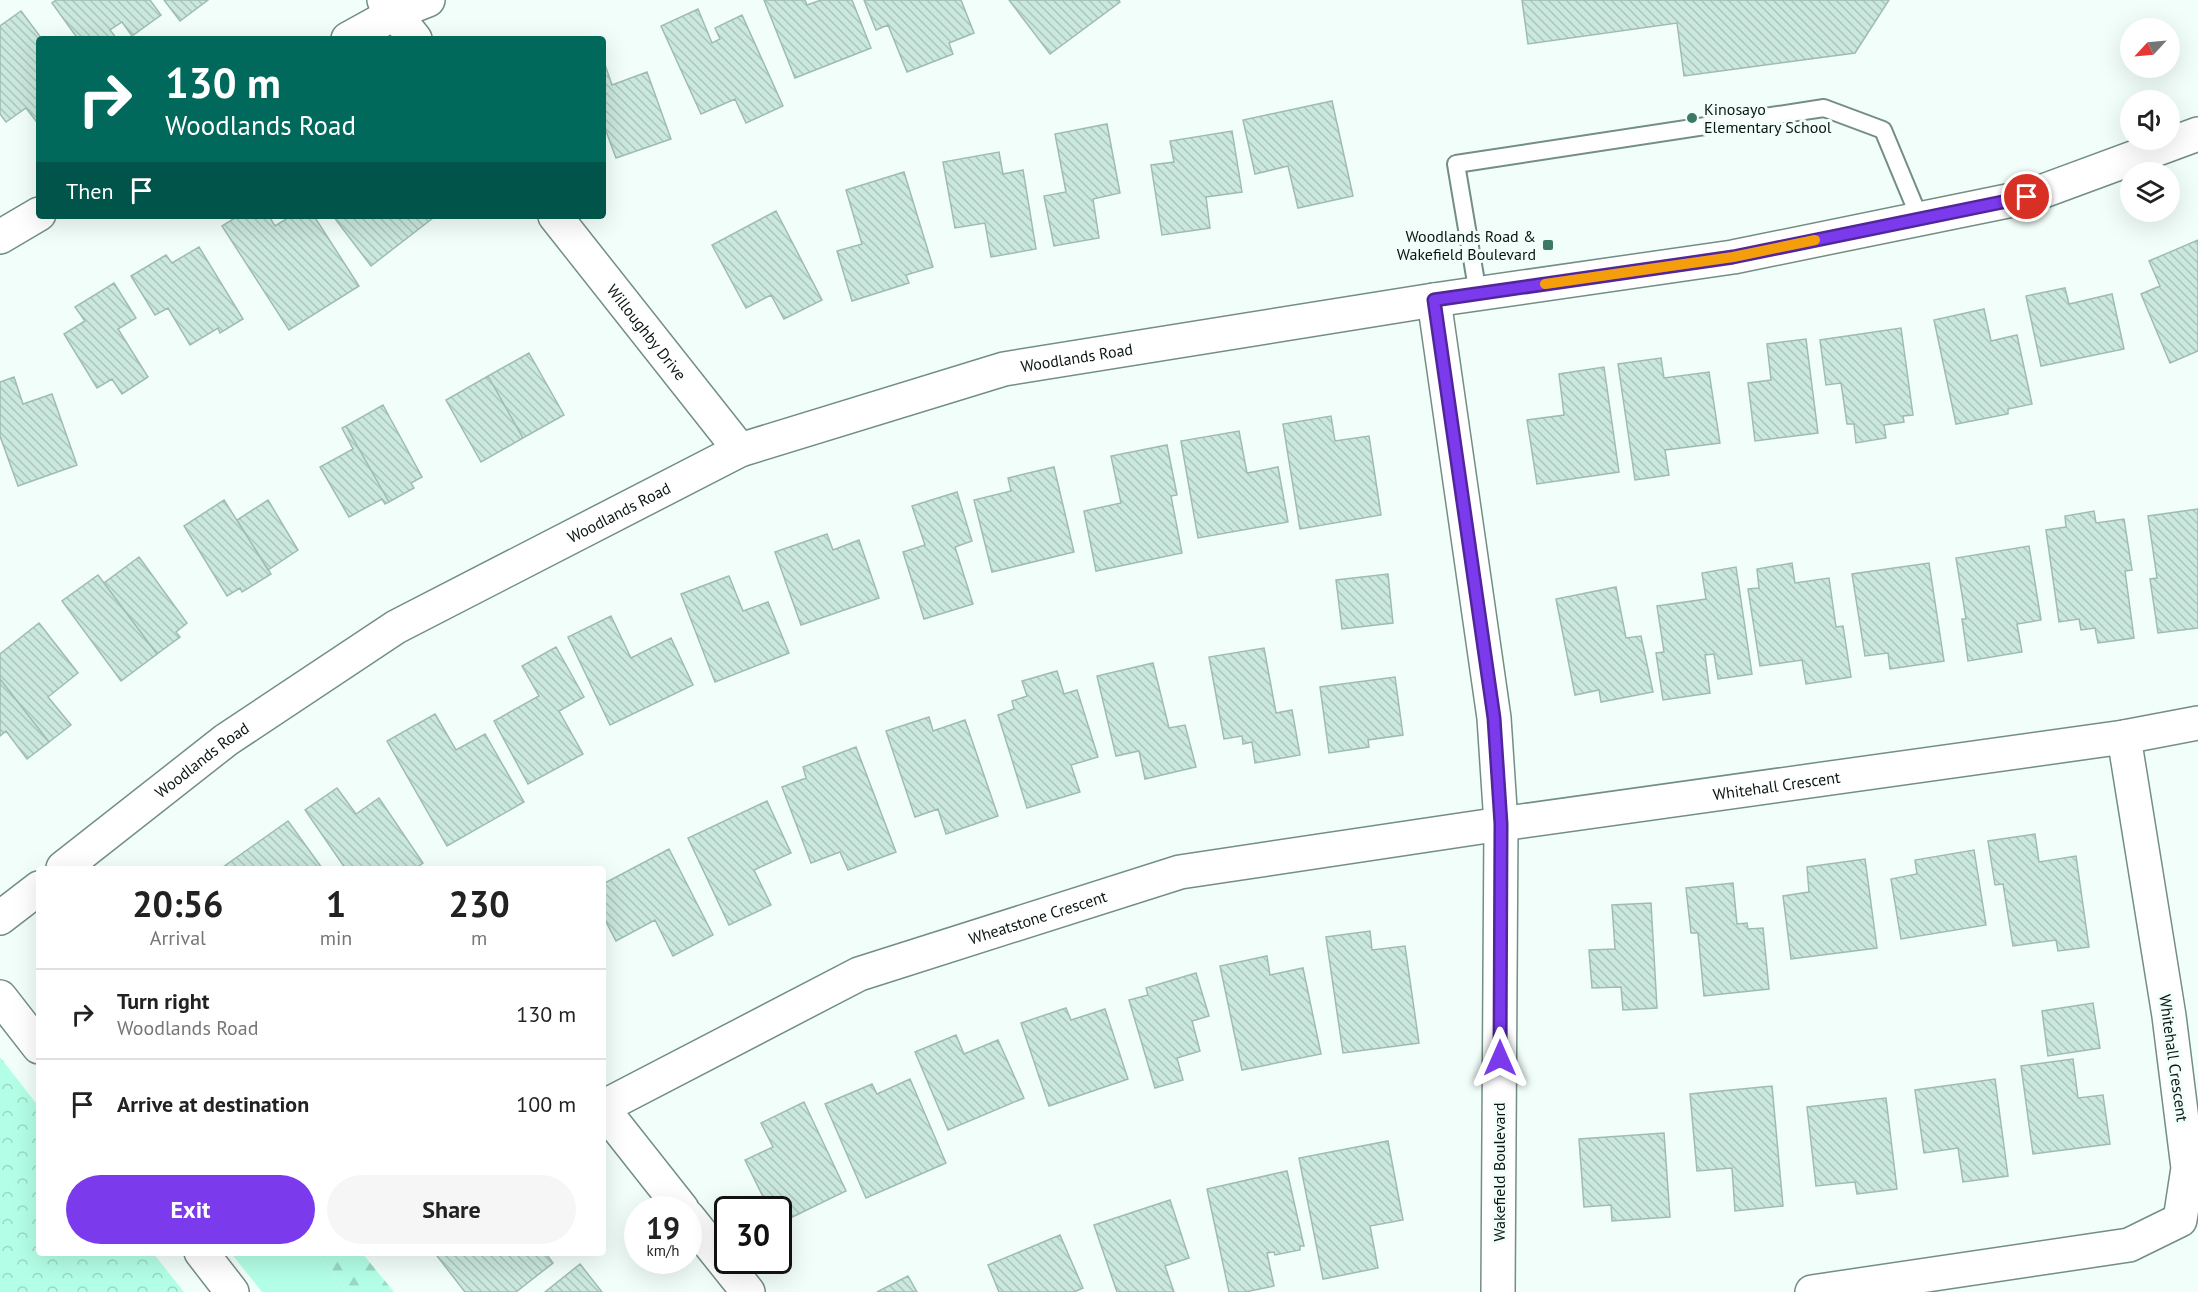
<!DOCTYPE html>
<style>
body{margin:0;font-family:"PT Sans",sans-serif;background:#f6f6f6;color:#222;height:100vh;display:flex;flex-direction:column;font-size:22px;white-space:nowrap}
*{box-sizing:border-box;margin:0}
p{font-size:20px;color:#767676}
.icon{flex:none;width:33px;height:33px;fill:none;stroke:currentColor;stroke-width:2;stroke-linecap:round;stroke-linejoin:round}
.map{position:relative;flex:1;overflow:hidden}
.drawer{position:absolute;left:36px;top:866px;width:570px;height:390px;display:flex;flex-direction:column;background:#fff;border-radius:6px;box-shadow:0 6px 24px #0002}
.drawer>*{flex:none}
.top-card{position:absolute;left:36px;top:36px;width:570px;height:183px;border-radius:6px;box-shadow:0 6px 24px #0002;background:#00695c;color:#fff;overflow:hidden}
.needle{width:39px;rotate:244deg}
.controls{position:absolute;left:2120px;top:18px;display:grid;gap:12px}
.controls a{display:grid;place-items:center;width:60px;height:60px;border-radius:50%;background:#fff;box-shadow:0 6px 24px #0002;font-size:30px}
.speed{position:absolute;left:624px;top:1196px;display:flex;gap:12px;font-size:30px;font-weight:700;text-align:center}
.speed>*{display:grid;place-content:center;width:78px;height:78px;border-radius:50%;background:#fff;box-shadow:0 6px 24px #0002;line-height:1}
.speed small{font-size:15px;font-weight:400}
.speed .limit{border:3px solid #111;border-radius:9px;background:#fff;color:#111}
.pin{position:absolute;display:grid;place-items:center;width:51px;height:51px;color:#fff;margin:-26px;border:3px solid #fff;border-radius:50%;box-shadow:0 2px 6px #0007}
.me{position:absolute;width:66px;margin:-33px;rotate:0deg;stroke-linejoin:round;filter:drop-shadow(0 0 4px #0008)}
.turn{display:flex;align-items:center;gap:21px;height:126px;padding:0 30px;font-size:27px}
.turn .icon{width:78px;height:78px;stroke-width:2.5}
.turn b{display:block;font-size:42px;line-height:51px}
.then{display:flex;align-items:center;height:57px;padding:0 30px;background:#0003;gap:12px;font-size:22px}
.eta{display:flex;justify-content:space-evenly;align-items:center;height:102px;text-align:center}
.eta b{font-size:36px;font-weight:700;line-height:42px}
.action{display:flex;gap:12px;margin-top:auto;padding:12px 30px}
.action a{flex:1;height:69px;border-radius:36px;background:#7c3aed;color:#fff;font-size:24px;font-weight:700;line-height:69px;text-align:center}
.action a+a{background:#f6f6f6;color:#222}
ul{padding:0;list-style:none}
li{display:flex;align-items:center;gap:18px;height:90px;padding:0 30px;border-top:2px solid #e0e0e0}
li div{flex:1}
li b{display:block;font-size:22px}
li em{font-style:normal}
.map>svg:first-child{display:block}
.grass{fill:#b3fee6}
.forest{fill:url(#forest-firs)}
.park{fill:url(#park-crowns)}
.building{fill:url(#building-back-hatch);stroke:#9fbcb2;stroke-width:1.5}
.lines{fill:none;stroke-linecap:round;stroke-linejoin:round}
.lane-casing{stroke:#728e85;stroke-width:20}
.street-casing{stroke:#728e85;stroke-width:36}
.secondary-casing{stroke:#728e85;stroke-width:36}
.lane{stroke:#fff;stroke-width:16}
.street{stroke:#fff;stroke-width:33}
.secondary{stroke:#fff;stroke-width:33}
.route-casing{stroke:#51269a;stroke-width:15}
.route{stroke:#7c3aed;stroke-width:10}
.slow{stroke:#f59e0b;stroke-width:10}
.poi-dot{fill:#3a7966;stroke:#f2fefa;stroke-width:2}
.labels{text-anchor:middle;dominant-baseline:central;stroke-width:6;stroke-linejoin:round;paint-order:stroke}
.poi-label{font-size:16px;fill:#0b1613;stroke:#f2fefa;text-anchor:start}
.street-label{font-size:16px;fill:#0b1613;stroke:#f2fefa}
</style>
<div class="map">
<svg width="2198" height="1292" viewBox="0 0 2198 1292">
<defs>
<pattern id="forest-firs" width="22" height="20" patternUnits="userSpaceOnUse" patternTransform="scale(1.5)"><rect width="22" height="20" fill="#b3fee6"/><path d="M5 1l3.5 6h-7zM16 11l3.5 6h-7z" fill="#99d9c4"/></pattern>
<pattern id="park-crowns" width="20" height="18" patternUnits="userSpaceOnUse" patternTransform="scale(1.5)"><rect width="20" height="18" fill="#b3fee6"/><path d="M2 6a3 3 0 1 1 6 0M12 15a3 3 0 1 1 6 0" fill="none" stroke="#99d9c4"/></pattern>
<pattern id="building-back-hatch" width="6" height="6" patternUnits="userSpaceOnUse" patternTransform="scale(1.5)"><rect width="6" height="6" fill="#cae8dd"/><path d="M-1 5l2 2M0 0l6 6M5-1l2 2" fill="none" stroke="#acc6bd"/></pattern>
</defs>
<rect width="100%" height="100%" fill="#f2fefa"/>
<path class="grass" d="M231 1253H317L348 1292H262Z"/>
<path class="forest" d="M317 1253H362L394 1292H348Z"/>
<path class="park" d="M0 1057 39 1107V1252L153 1253 184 1292H0Z"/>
<path class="building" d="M56 0H150L161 15 132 36 122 22 110 30 117 39H78L52 3Z
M164 0H208L180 21Z
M764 0H805L807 5 821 0H852L871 48 795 78Z
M864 0H961L974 33 949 43 953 54 907 72 888 25 876 30Z
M1009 0H1119L1120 2 1050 54Z
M1522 0H1889L1855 53 1684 76 1677 23 1528 44Z
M698 9 712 43 720 39 715 28 742 15 783 106 746 123 735 99 701 114 661 26Z
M21 11 42 39H39V118L36 121 26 108 6 122 0 114V26Z
M603 59 612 85 647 72 671 139 616 158 603 123Z
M1332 101 1353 196 1298 208 1288 166 1255 174 1243 120Z
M1107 124 1120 193 1093 199 1099 238 1054 246 1044 196 1066 192 1055 134Z
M1232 131 1242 192 1206 197 1210 228 1162 235 1151 165 1174 162 1170 141Z
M999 152 1003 174 1023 170 1036 249 991 257 985 223 955 228 943 162Z
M904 172 933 267 906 275 909 283 852 301 837 251 862 244 846 190Z
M776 211 822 300 784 319 771 295 746 308 712 245Z
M238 216H269L275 226 291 216H314L359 286 289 330 222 226Z
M333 216H431L433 218 371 266Z
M2198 240V351L2170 363 2141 294 2160 286 2149 261Z
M199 247 243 319 220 333 218 328 190 345 168 308 155 315 131 276 166 255 172 263Z
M114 283 136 318 118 329 148 377 122 394 112 379 97 388 64 334 85 321 75 307Z
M2065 288 2069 304 2112 294 2124 349 2041 366 2026 296Z
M1984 309 1991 341 2017 335 2032 404 2008 409V414L1956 424 1934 320Z
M1901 328 1913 415 1903 416 1904 422 1884 425 1886 438 1856 443 1854 424H1847L1841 383 1826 385 1820 340Z
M1806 339 1818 433 1755 441 1748 383 1771 380 1767 344Z
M529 353 564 415 523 438 488 376Z
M1661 358 1664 378 1709 372 1720 443 1665 450 1669 475 1635 480 1618 364Z
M1604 367 1619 472 1537 484 1527 420 1564 415 1559 374Z
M488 376 523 438 481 462 446 400Z
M14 377 23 404 52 394 77 465 18 486 0 436V382Z
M383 405 422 477 411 483 414 488 389 502 346 426Z
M1331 416 1335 441 1369 436 1381 515 1300 529 1283 424Z
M346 426 389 502 385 504 382 499 349 517 320 467 353 449 342 428Z
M1239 431 1247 473 1278 467 1288 522 1198 538 1181 441Z
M1167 445 1177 495 1171 496 1182 553 1096 571 1084 511 1121 503 1111 456Z
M1054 467 1074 552 992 572 974 500 1011 491 1008 478Z
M957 492 972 541 955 547 973 604 924 619 903 552 925 545 912 506Z
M224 500 271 574 242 592 240 588 227 596 184 526Z
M268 500 298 550 268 570 237 520Z
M2198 509V628L2158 633 2150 579 2157 578 2148 516Z
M2094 511 2096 523 2124 519 2132 570 2125 571 2134 638 2098 643 2095 628 2081 630 2079 619 2059 622 2046 530 2066 527 2065 516Z
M827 534 833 550 859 540 879 598 801 625 775 552Z
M2029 546 2041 620 2017 624 2022 652 1968 661 1962 619H1966L1956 558Z
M139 557 187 623 176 632 180 637 157 654 104 583Z
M1792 563 1795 583 1829 578 1836 627 1843 626 1851 677 1806 684 1802 660 1760 666 1748 589 1759 588 1757 569Z
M1929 563 1944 661 1890 669 1888 653 1865 656 1852 574Z
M1736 567 1752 674 1718 679 1714 654 1705 655 1710 693 1663 700 1656 653 1664 652 1657 606 1706 599 1702 573Z
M1388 574 1393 623 1342 629 1336 580Z
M98 575 157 654 121 681 62 601Z
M729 576 743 611 768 602 789 653 715 682 681 594Z
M1616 587 1626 638 1641 636 1653 692 1601 702 1599 690 1575 695 1556 599Z
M611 616 631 658 671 638 693 685 610 725 568 637Z
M39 623 78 673 48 697 71 725 49 742 0 679V654Z
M556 647 584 697 559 711 583 754 528 784 494 721 539 696 522 666Z
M1264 648 1276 713 1292 710 1300 755 1255 763 1252 742 1243 744 1242 736 1224 739 1209 657Z
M1153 663 1169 728 1185 725 1196 767 1145 779 1139 751 1116 756 1097 676Z
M1057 671 1064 694 1077 690 1098 757 1071 765 1080 792 1027 808 998 715 1014 709 1012 701 1027 696 1022 681Z
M1395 677 1403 735 1368 740 1369 747 1329 753 1320 687Z
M0 679 49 742 27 759 6 731 0 736Z
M435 714 456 750 485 734 524 802 447 846 387 741Z
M929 717 933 731 965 720 998 816 946 834 938 809 915 817 886 731Z
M856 747 896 852 848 870 840 852 811 863 782 787 806 778 803 767Z
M337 788 356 814 379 798 423 863 416 868H345L305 810Z
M767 801 791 853 754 870 771 905 729 925 688 838Z
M288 821 322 868H224L223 867Z
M2035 834 2039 862 2076 856 2089 947 2058 951 2056 940 2013 946 2003 884 1995 885 1988 841Z
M669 849 713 935 673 956 655 920 616 941 603 916V884Z
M1974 850 1986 925 1901 939 1891 879 1917 874 1915 860Z
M1865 859 1877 948 1791 959 1783 896 1809 892 1807 867Z
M1733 883 1737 924 1747 923 1748 929 1763 928 1769 989 1704 996 1698 933H1691L1686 888Z
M1651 903 1657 1008 1623 1010 1621 987 1592 988 1589 950 1615 949 1612 905Z
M1370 931 1372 950 1405 946 1419 1043 1343 1053 1326 937Z
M1267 956 1270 975 1303 968 1321 1054 1242 1070 1220 966Z
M1196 973 1209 1016 1192 1021 1200 1051 1177 1058 1183 1080 1155 1088 1129 1000 1148 995 1146 988Z
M2093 1003 2100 1048 2048 1056 2042 1011Z
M1066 1008 1071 1020 1105 1009 1128 1079 1049 1106 1021 1023Z
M956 1035 964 1054 998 1040 1024 1098 948 1130 915 1052Z
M2073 1059 2078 1098 2103 1095 2110 1144 2033 1154 2021 1066Z
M910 1079 946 1163 866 1198 825 1104 872 1084 877 1094Z
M1995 1079 2008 1176 1963 1182 1958 1148 1924 1153 1915 1090Z
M1772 1086 1783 1206 1735 1211 1732 1168 1697 1171 1690 1094Z
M1886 1098 1897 1189 1857 1194 1855 1182 1816 1186 1807 1107Z
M804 1102 846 1191 778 1224V1209H769L745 1160 773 1147 761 1123Z
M1664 1133 1670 1217 1612 1221 1611 1205 1584 1207 1579 1139Z
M1388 1141 1403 1220 1370 1226 1378 1268 1323 1279 1299 1158Z
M1287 1171 1304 1246H1300V1250L1275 1255 1274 1252 1267 1253 1274 1286 1245 1292H1229L1207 1189Z
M1170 1200 1189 1258 1165 1266 1174 1292H1117L1094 1225Z
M1060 1235 1083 1288 1074 1292H999L988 1265Z
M434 1252H545L553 1263 516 1292H465Z
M580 1264 602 1292H545Z
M908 1276 917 1292H877Z"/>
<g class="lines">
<g class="lane-casing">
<path id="lane" d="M1478 294 1456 164 1824 108 1883 130 1920 219"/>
</g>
<g class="street-casing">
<g id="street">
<path d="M348 39 395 13 428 0"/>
<path d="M0 237 39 214"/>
<path d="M1434 300 1494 718 1501 824 1498 1292"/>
<path id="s1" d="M603 1107 859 974 1180 872 1501 824 2124 737 2198 723"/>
<path d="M603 1109 682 1209"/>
<path d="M688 1217 748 1292"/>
<path d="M1812 1292 2129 1245 2180 1220 2188 1168 2169 1016 2124 737"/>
</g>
</g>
<g class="secondary-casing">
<g id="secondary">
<path d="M384 0 415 39"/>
<path id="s2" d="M555 216 740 450"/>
<path id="s3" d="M63 868 226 740 396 627 740 450 1004 369 1434 300 1733 257 2027 197 2198 134"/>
<path d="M0 918 39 888"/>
<path d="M0 997 39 1047"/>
<path d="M201 1252 232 1292"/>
</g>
</g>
<use href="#lane" class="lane"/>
<use href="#street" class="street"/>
<use href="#secondary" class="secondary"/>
</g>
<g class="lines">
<g class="route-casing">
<path id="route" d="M1500 1058 1501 824 1494 718 1434 300 1733 257 2027 197"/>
</g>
<use href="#route" class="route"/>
<path class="slow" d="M1545 284 1733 257 1815 240"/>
</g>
<g class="poi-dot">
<circle cx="1692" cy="118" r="6"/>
<rect x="1542" y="239" width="12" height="12" rx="3"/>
</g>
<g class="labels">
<g class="poi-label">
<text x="1704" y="109">Kinosayo<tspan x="1704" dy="18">Elementary School</tspan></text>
<text x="1536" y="236" text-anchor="end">Woodlands Road &amp;<tspan x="1536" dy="18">Wakefield Boulevard</tspan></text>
</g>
<g class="street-label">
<text stroke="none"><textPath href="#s2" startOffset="148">Willoughby Drive</textPath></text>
<text stroke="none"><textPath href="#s3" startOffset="1148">Woodlands Road</textPath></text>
<text stroke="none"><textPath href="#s3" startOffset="662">Woodlands Road</textPath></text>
<text stroke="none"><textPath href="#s3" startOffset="176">Woodlands Road</textPath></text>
<text stroke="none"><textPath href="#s1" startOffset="1228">Whitehall Crescent</textPath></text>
<text stroke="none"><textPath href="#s1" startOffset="476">Wheatstone Crescent</textPath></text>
<text transform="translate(2174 1058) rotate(82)">Whitehall Crescent</text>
<text transform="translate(1499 1172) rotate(-90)">Wakefield Boulevard</text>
</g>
</g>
</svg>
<div class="controls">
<a><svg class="needle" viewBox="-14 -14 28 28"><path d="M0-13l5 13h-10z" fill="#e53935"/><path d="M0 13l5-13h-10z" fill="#767676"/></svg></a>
<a><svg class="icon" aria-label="sound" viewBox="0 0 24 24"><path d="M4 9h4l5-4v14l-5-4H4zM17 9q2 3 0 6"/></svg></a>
<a><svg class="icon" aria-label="layers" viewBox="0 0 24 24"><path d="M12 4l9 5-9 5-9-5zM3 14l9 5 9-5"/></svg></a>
</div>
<div class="speed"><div>19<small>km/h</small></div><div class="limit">30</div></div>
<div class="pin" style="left:2027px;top:197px;background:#d93025"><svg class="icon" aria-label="arrive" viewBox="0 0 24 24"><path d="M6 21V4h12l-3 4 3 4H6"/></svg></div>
<svg class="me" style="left:1500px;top:1058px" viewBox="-20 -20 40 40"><path d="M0-17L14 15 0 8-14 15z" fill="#7c3aed" stroke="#fff" stroke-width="4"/></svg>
<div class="top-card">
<div class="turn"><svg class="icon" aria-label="right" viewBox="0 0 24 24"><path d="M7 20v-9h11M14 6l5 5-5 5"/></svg><div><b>130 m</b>Woodlands Road</div></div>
<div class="then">Then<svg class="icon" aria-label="arrive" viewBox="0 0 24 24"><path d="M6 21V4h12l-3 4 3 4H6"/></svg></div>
</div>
<section class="drawer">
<div class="eta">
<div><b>20:56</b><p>Arrival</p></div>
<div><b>1</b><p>min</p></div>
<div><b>230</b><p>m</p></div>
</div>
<ul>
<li><svg class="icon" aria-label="right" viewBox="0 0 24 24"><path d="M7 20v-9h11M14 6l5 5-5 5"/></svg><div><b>Turn right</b><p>Woodlands Road</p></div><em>130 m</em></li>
<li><svg class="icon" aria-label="arrive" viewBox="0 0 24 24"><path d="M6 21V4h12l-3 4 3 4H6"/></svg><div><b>Arrive at destination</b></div><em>100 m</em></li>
</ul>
<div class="action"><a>Exit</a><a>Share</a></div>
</section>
</div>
